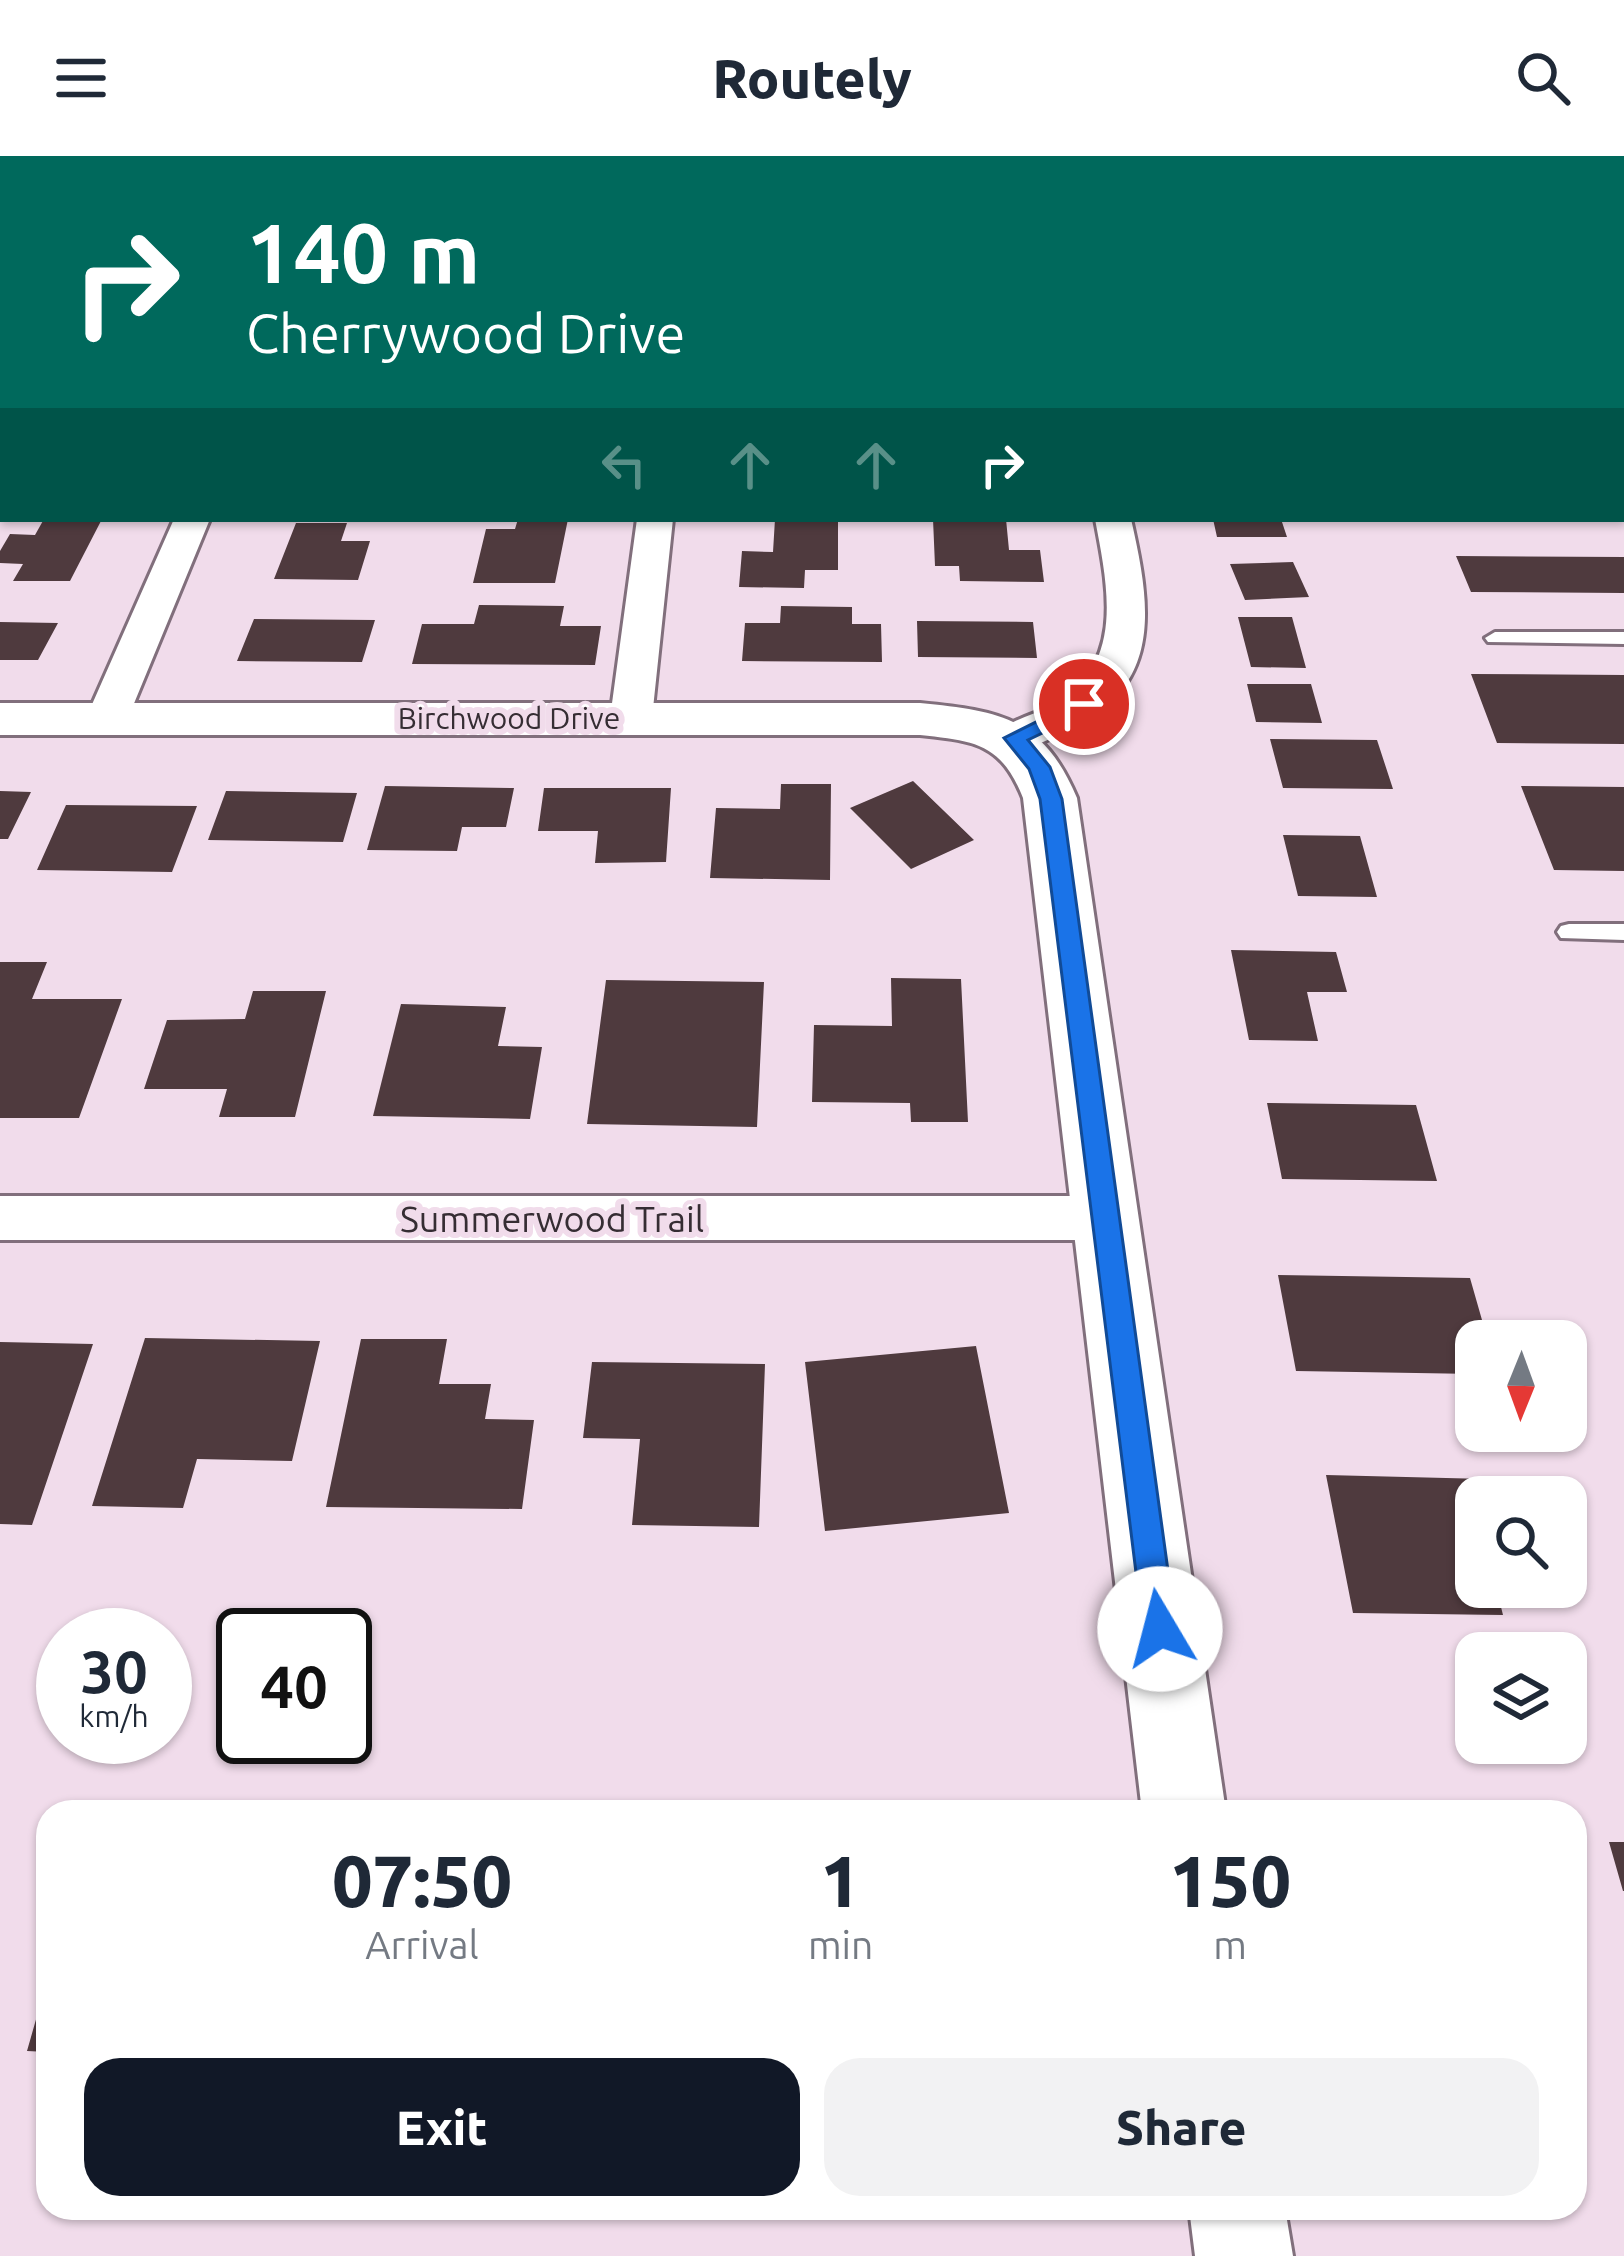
<!DOCTYPE html>
<style>
body{margin:0;font-family:Ubuntu,sans-serif;background:#f2f2f3;color:#1f2937;height:100vh;display:flex;flex-direction:column;font-size:45px;white-space:nowrap}
*{box-sizing:border-box;margin:0}
p{font-size:39px;color:#747a83}
.icon{flex:none;width:66px;height:66px;fill:none;stroke:currentColor;stroke-width:2;stroke-linecap:round;stroke-linejoin:round}
.map{position:relative;flex:1;overflow:hidden}
.sheet{position:absolute;left:36px;top:1644px;width:1551px;height:420px;display:flex;flex-direction:column;background:#fff;border-radius:36px;box-shadow:0 3px 9px #0004}
.sheet>*{flex:none}
.top-card{position:absolute;left:0px;top:0px;width:1626px;height:366px;box-shadow:0 3px 9px #0004;background:#00695c;color:#fff;overflow:hidden}
.needle{width:78px;rotate:181deg}
.buttons{position:absolute;left:1455px;top:1164px;display:grid;gap:24px}
.buttons a{display:grid;place-items:center;width:132px;height:132px;border-radius:24px;background:#fff;box-shadow:0 3px 9px #0004;font-size:60px}
.speed{position:absolute;left:36px;top:1452px;display:flex;gap:24px;font-size:60px;font-weight:700;text-align:center}
.speed>*{display:grid;place-content:center;width:156px;height:156px;border-radius:50%;background:#fff;box-shadow:0 3px 9px #0004;line-height:1}
.speed small{font-size:30px;font-weight:400}
.speed .limit{border:6px solid #111;border-radius:18px;background:#fff;color:#111}
.pin{position:absolute;display:grid;place-items:center;width:102px;height:102px;color:#fff;margin:-51px;border:6px solid #fff;border-radius:50%;box-shadow:0 3px 12px #0007}
.me{position:absolute;width:132px;margin:-66px;rotate:352deg;stroke-linejoin:round;filter:drop-shadow(0 0 9px #0008)}
.turn{display:flex;align-items:center;gap:42px;height:252px;padding:0 48px;font-size:54px}
.turn .icon{width:156px;height:156px;stroke-width:2.5}
.turn b{display:block;font-size:84px;line-height:102px}
.lanes{display:flex;align-items:center;height:114px;padding:0 48px;background:#0003;justify-content:center;gap:60px;direction:ltr}
.lanes .off{opacity:.35}
.eta{display:flex;justify-content:space-evenly;align-items:center;height:204px;text-align:center}
.eta b{font-size:72px;font-weight:800;line-height:84px}
.primary-button{display:flex;gap:24px;margin-top:auto;padding:24px 48px}
.primary-button a{flex:1;height:138px;border-radius:36px;background:#111827;color:#fff;font-size:48px;font-weight:800;line-height:138px;text-align:center}
.primary-button a+a{background:#f2f2f3;color:#1f2937}
header{display:flex;justify-content:space-between;align-items:center;height:156px;padding:0 48px;background:#fff;font-size:54px;font-weight:800}
.map>svg:first-child{display:block}
.green{fill:#dab2a6}
.building{fill:#4f3a3e}
.lines{fill:none;stroke-linecap:round;stroke-linejoin:round}
.service-casing{stroke:#816f7c;stroke-width:6}
.minor-casing{stroke:#816f7c;stroke-width:6}
.tertiary-casing{stroke:#816f7c;stroke-width:6}
.service{fill:#fff;fill-rule:evenodd}
.minor{fill:#fff;fill-rule:evenodd}
.tertiary{fill:#fff;fill-rule:evenodd}
.route{fill:#1a73e8;stroke:#114b97;stroke-width:3}
.labels{text-anchor:middle;dominant-baseline:central;stroke-width:12;stroke-linejoin:round;paint-order:stroke}
.far-street-label{font-size:30px;fill:#352d33;stroke:#f1dceb}
.street-label{font-size:36px;fill:#352d33;stroke:#f1dceb}
</style>
<header><svg class="icon" aria-label="menu" viewBox="0 0 24 24"><path d="M4 6h16M4 12h16M4 18h16"/></svg>Routely<svg class="icon" aria-label="search" viewBox="0 0 24 24"><circle cx="10" cy="10" r="6"/><path d="M15 15l6 6"/></svg></header>
<div class="map">
<svg width="1624" height="2100" viewBox="0 0 1624 2100">
<rect width="100%" height="100%" fill="#f1dceb"/>
<path class="green" d="M0 0H1216L1217 3H3L0 88Z"/>
<path class="building" d="M44 363H102L70 425H13L23 408 0 407V395L10 378 35 379Z
M518 363H568L555 427H473L486 373H515Z
M775 363H838V414H805L804 432 739 431 742 395 773 396Z
M933 363H1006L1009 394H1040L1044 426 960 425 959 410H935Z
M1213 363H1281L1287 381H1217Z
M296 367H347L341 385H370L358 424 274 423Z
M1456 400 1624 401V437L1471 436Z
M1293 406 1309 441 1245 444 1230 408Z
M479 449 564 450 560 470H601L595 509 412 508 422 468H474Z
M781 450 852 451V468H881L882 506 742 505 745 467H780Z
M1238 461H1292L1306 512 1251 511Z
M254 463 375 464 362 506 237 505Z
M917 465 1033 466 1037 502 918 501Z
M0 466 58 467 38 504H0Z
M1471 518 1624 519V588L1497 587Z
M1247 528H1311L1322 567 1256 566Z
M1270 583 1377 584 1393 633 1283 632Z
M913 625 974 684 911 713 850 652Z
M781 628H831L830 724 710 722 716 652 780 653Z
M385 630 514 632 506 671H462L457 695 367 694Z
M1521 630 1624 631V715L1554 714Z
M544 632H671L666 706 595 707 598 675H538Z
M0 635 31 636 8 683H0Z
M226 635 357 637 343 686 208 684Z
M66 649 197 650 172 716 37 714Z
M1283 679 1360 680 1377 741 1298 740Z
M1231 794 1336 796 1347 836H1307L1318 885 1249 884Z
M0 806H47L32 843H122L79 962H0Z
M891 822 961 823 968 966H911L910 947 812 946 814 869 892 870Z
M606 824 764 826 757 971 587 968Z
M253 835H326L295 961H219L227 933H144L167 864 245 863Z
M401 848 506 851 498 890 542 891 530 963 373 960Z
M1267 947 1416 949 1437 1025 1282 1023Z
M1278 1119 1470 1122 1488 1185H1476V1218L1296 1215Z
M145 1182 320 1185 292 1305 197 1303 183 1352 92 1350Z
M361 1183H447L439 1228H491L485 1263 534 1264 522 1353 326 1351Z
M0 1186 93 1188 32 1369 0 1368Z
M976 1190 1009 1357 825 1375 805 1206Z
M592 1206 765 1208 759 1371 632 1369 640 1283 583 1282Z
M1326 1319 1526 1324 1531 1341H1476V1431H1496L1503 1459 1353 1457Z
M1609 1686H1624V1735H1623Z
M47 1825 48 1896 27 1895Z"/>
<g class="lines">
<g class="service-casing">
<path id="service" d="M1623 262H1624V272H1623Z
M1495 476H1624V488L1488 486 1485 482Z
M1569 768H1624V784L1561 782 1557 776 1561 770Z"/>
</g>
<g class="minor-casing">
<path id="minor" d="M1623 245H1624V267H1623Z
M174 363H210L128 562 122 571 107 575 92 571 86 562Z
M637 363H673L652 562 646 571 631 575 616 571 610 562Z
M1095 363H1131C1152 455 1163 533 1062 577 1041 587 1023 598 1000 592L994 582C1006 564 1032 560 1051 550 1126 511 1108 432 1095 363Z
M0 1040H1105L1124 1046 1132 1062 1124 1078 1105 1084H0Z"/>
</g>
<g class="tertiary-casing">
<path id="tertiary" d="M0 547H920C1001 555 1043 562 1077 642L1226 1656H1142L1023 642C1001 587 975 585 920 579H0Z
M1189 2052H1285L1293 2100H1195Z"/>
</g>
<use href="#service" class="service"/>
<use href="#minor" class="minor"/>
<use href="#tertiary" class="tertiary"/>
</g>
<path class="route" d="M1084 542 1092 544V553L1028 584 1050 611 1062 643 1176 1473 1171 1485 1160 1489 1148 1485 1143 1473 1040 643 1029 613 1004 582Z"/>
<g class="labels">
<g class="far-street-label">
<text x="509" y="562">Birchwood Drive</text>
</g>
<g class="street-label">
<text x="552" y="1062">Summerwood Trail</text>
</g>
</g>
</svg>
<div class="buttons">
<a><svg class="needle" viewBox="-14 -14 28 28"><path d="M0-13l5 13h-10z" fill="#e53935"/><path d="M0 13l5-13h-10z" fill="#747a83"/></svg></a>
<a><svg class="icon" aria-label="search" viewBox="0 0 24 24"><circle cx="10" cy="10" r="6"/><path d="M15 15l6 6"/></svg></a>
<a><svg class="icon" aria-label="layers" viewBox="0 0 24 24"><path d="M12 4l9 5-9 5-9-5zM3 14l9 5 9-5"/></svg></a>
</div>
<div class="speed"><div>30<small>km/h</small></div><div class="limit">40</div></div>
<div class="pin" style="left:1084px;top:548px;background:#d93025"><svg class="icon" aria-label="arrive" viewBox="0 0 24 24"><path d="M6 21V4h12l-3 4 3 4H6"/></svg></div>
<svg class="me" style="left:1160px;top:1473px" viewBox="-20 -20 40 40"><circle r="19" fill="#fff"/><path d="M0-13L10 11 0 6-10 11z" fill="#1a73e8"/></svg>
<div class="top-card">
<div class="turn"><svg class="icon" aria-label="right" viewBox="0 0 24 24"><path d="M7 20v-9h11M14 6l5 5-5 5"/></svg><div><b>140 m</b>Cherrywood Drive</div></div>
<div class="lanes"><svg class="icon off" aria-label="left" viewBox="0 0 24 24"><path d="M17 20v-9H6M10 6l-5 5 5 5"/></svg><svg class="icon off" aria-label="ahead" viewBox="0 0 24 24"><path d="M12 20V5M6 11l6-6 6 6"/></svg><svg class="icon off" aria-label="ahead" viewBox="0 0 24 24"><path d="M12 20V5M6 11l6-6 6 6"/></svg><svg class="icon" aria-label="right" viewBox="0 0 24 24"><path d="M7 20v-9h11M14 6l5 5-5 5"/></svg></div>
</div>
<section class="sheet">
<div class="eta">
<div><b>07:50</b><p>Arrival</p></div>
<div><b>1</b><p>min</p></div>
<div><b>150</b><p>m</p></div>
</div>
<div class="primary-button"><a>Exit</a><a>Share</a></div>
</section>
</div>
